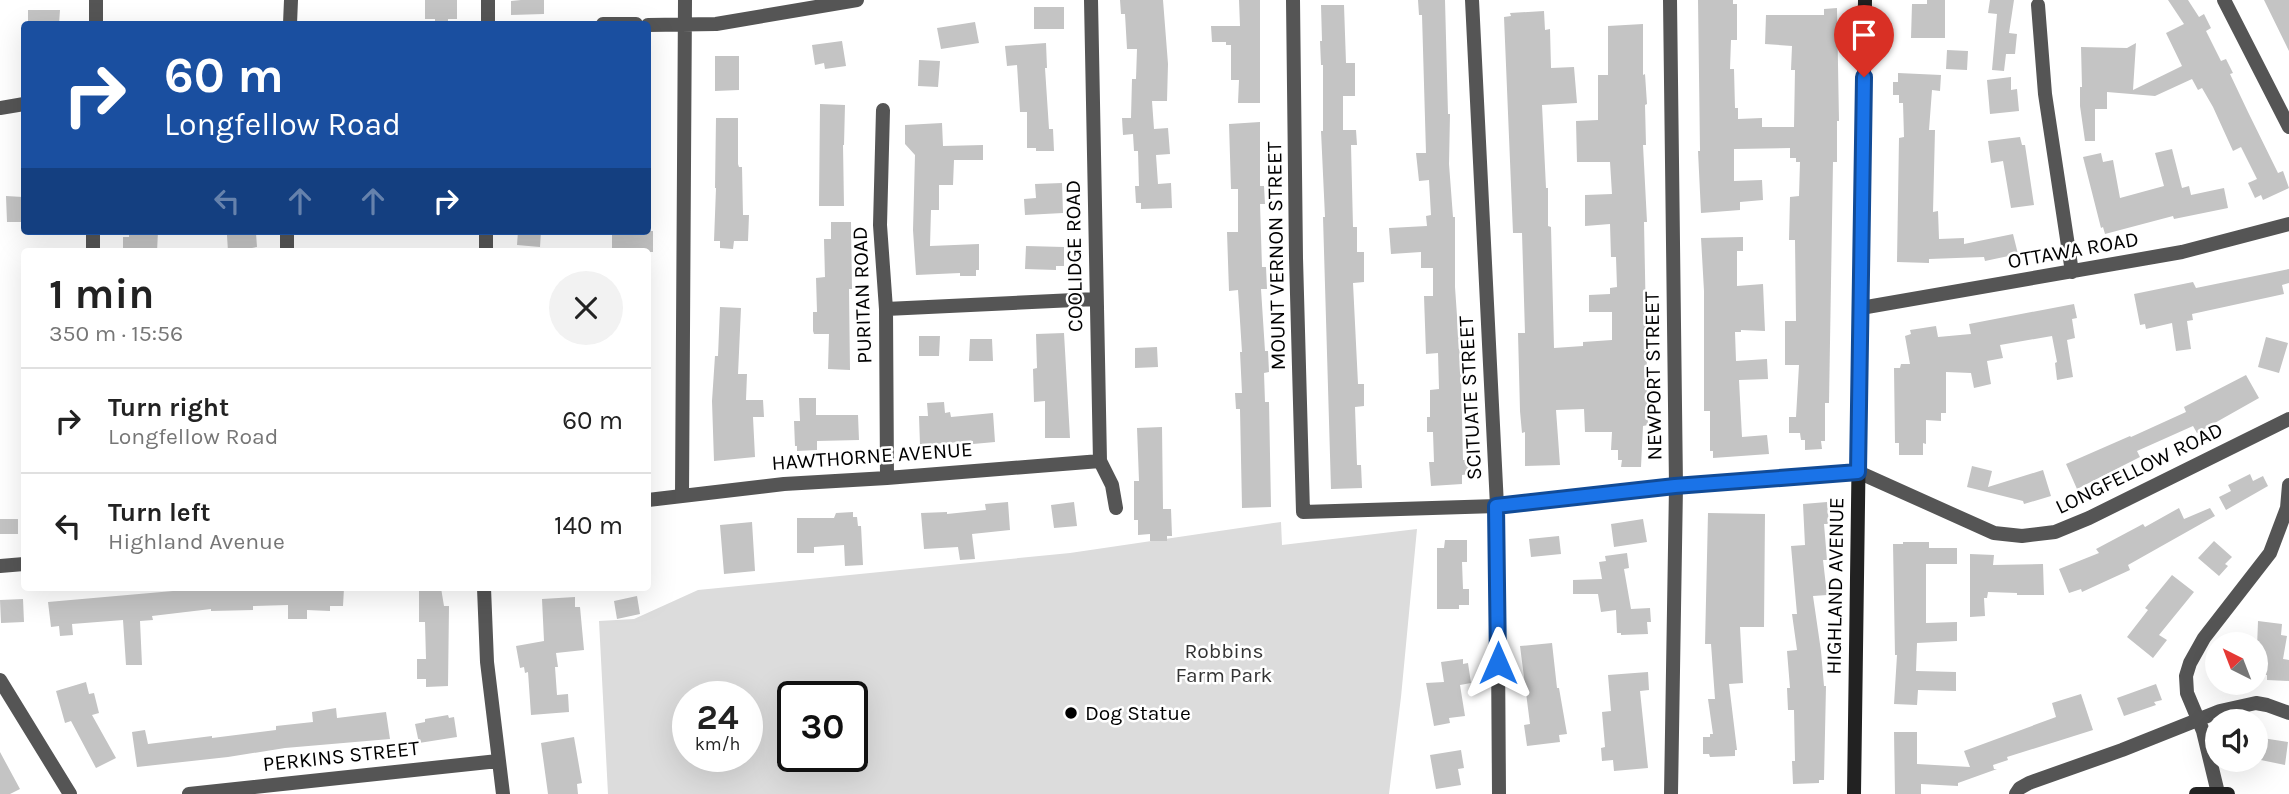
<!DOCTYPE html>
<meta charset="utf-8">
<style>
body{margin:0;font-family:Karla,sans-serif;background:#f2f2f2;color:#222;height:100vh;display:flex;flex-direction:column;font-size:26px;white-space:nowrap}
*{box-sizing:border-box;margin:0}
p{font-size:23px;color:#767676}
.icon{flex:none;width:38px;height:38px;fill:none;stroke:currentColor;stroke-width:2;stroke-linecap:round;stroke-linejoin:round}
.map{position:relative;flex:1;overflow:hidden}
.sheet{position:absolute;left:21px;top:248px;width:630px;height:343px;display:flex;flex-direction:column;background:#fff;border-radius:7px;box-shadow:0 7px 28px #0002}
.sheet>*{flex:none}
.banner{position:absolute;left:21px;top:21px;width:630px;height:214px;border-radius:7px;box-shadow:0 7px 28px #0002;background:#1a4fa0;color:#fff;overflow:hidden}
.needle{width:46px;rotate:318deg}
.controls{position:absolute;left:2205px;top:632px;display:grid;gap:14px}
.controls a{display:grid;place-items:center;width:63px;height:63px;border-radius:50%;background:#fff;box-shadow:0 7px 28px #0002;font-size:35px}
.speed{position:absolute;left:672px;top:681px;display:flex;gap:14px;font-size:35px;font-weight:700;text-align:center}
.speed>*{display:grid;place-content:center;width:91px;height:91px;border-radius:50%;background:#fff;box-shadow:0 7px 28px #0002;line-height:1}
.speed small{font-size:18px;font-weight:400}
.speed .limit{border:4px solid #111;border-radius:10px;background:#fff;color:#111}
.pin{position:absolute;display:grid;place-items:center;width:60px;height:60px;color:#fff;margin:-72px -30px;border-radius:50% 50% 50% 0;rotate:-45deg;box-shadow:0 0 7px #0007}
.pin .icon{rotate:45deg}
.me{position:absolute;width:77px;margin:-38px;rotate:0deg;stroke-linejoin:round;filter:drop-shadow(0 0 5px #0008)}
.turn{display:flex;align-items:center;gap:24px;height:147px;padding:0 28px;font-size:32px}
.turn .icon{width:91px;height:91px;stroke-width:2.5}
.turn b{display:block;font-size:49px;line-height:60px}
.lanes{display:flex;align-items:center;height:66px;padding:0 28px;background:#0003;justify-content:center;gap:35px;direction:ltr}
.lanes .off{opacity:.35}
.round{display:grid;place-items:center;flex:none;width:74px;height:74px;border-radius:37px;background:#f2f2f2}
.head{display:flex;align-items:center;justify-content:space-between;height:119px;padding:0 28px}
h1{font-size:42px;font-weight:700;line-height:52px}
ul{padding:0;list-style:none}
li{display:flex;align-items:center;gap:21px;height:105px;padding:0 28px;border-top:2px solid #e0e0e0}
li div{flex:1}
li b{display:block;font-size:26px}
li em{font-style:normal}
.map>svg:first-child{display:block}
.green{fill:#dcdcdc;fill-rule:evenodd}
.building{fill:#c4c4c4}
.lines{fill:none;stroke-linecap:round;stroke-linejoin:round}
.street{stroke:#555;stroke-width:14}
.secondary{stroke:#222;stroke-width:14}
.route-casing{stroke:#114b97;stroke-width:18}
.route{stroke:#1a73e8;stroke-width:12}
.poi-dot{fill:#000;stroke:#fff;stroke-width:2.5}
.labels{text-anchor:middle;dominant-baseline:central;stroke-width:5;stroke-linejoin:round;paint-order:stroke}
.street-label{font-size:21px;fill:#000;stroke:#fff}
.park-label{font-size:21px;fill:#333;stroke:#fff}
.poi-label{font-size:21px;fill:#000;stroke:#fff;text-anchor:start}
</style>
<div class="map">
<svg width="2289" height="794" viewBox="0 0 2289 794">
<rect width="100%" height="100%" fill="#fff"/>
<path class="green" d="M1281 522 1282 545 1417 529 1401 697 1389 794H608L599 621 634 619 698 590 1070 553ZM688 696H747V756H688ZM793 696H852V756H793Z"/>
<path class="building" d="M425 0H457V19H448V24H435V19H425Z
M521 0H544V14L511 15V1Z
M1120 0H1163L1168 64 1167 101H1152L1154 129 1168 128 1170 154 1156 155 1158 184 1171 183 1172 208 1141 209V203H1136L1135 186H1139L1138 151H1134L1133 134 1123 135 1122 118H1131L1132 79H1136L1137 49H1127L1125 14H1121Z
M1239 0H1260V103H1238L1239 80H1231V45H1226V42H1212L1211 26H1240Z
M1418 0H1445L1448 114H1450L1449 164 1453 217H1455V287L1461 374 1463 460H1468L1469 474 1462 475V484L1431 486 1429 462H1434L1433 432H1427V417H1430V390L1439 389 1438 353 1426 354 1424 296H1433V268H1421V252L1391 254 1389 228 1427 226 1426 216 1431 215 1429 180 1419 181 1416 153H1426L1422 15H1419Z
M1698 0H1733V4H1737V40H1731L1730 69H1734L1735 108H1738V119L1762 118V127H1794L1795 70H1791L1792 46 1765 44 1766 15H1824V9L1837 8 1839 121H1837V162H1833L1829 403H1825V441H1821L1822 449 1805 450V440H1801L1800 433H1789V417H1796L1799 365H1785V321H1796L1795 240H1789L1790 197 1799 196 1800 162H1796V158H1790V148L1734 149V181L1762 180 1763 200 1740 202V210L1701 213 1698 151H1700Z
M1927 0H1945V38H1911L1912 4H1927Z
M1990 0H2014L2009 33 2017 34 2015 54H2006L2004 71 1992 70 1997 14 1988 13Z
M2168 0H2188L2199 17 2204 14 2211 28 2206 31 2221 61 2226 59 2233 73 2230 74 2248 112 2278 173 2283 171 2289 188 2263 200 2261 195 2255 198 2248 183 2257 179 2241 147 2233 151 2213 107 2202 88 2198 90 2192 79 2155 96 2107 92V109H2095V141H2085L2080 106V87H2082L2081 47 2127 48 2136 43 2133 90 2182 66 2166 33 2184 24Z
M2264 0H2289V51Z
M1321 5H1344L1346 63H1355V96H1343V130H1356L1357 145H1351L1353 227H1357V252H1364V282L1353 283 1358 384H1364V406L1355 407 1357 465H1361L1362 488 1331 489 1323 217H1325L1321 131H1323V65H1321L1320 41H1322Z
M1034 7H1064V29H1034Z
M28 10H60L59 24H28Z
M1544 11 1545 30 1550 29 1551 68 1574 67 1577 103 1542 105 1546 188H1548V226L1551 227 1554 348 1583 346V342L1612 340V312H1589V295L1610 294V288L1617 287 1616 257H1611L1610 224 1585 226V195L1612 194 1610 162H1577L1576 121 1598 120V75H1608V26L1643 24V75L1645 74 1647 104 1645 105 1646 145H1643L1647 222H1644L1648 425 1643 426 1641 467H1621L1622 460H1618V450H1611L1612 432H1585L1584 409 1556 410 1560 465 1525 466V432L1522 433 1520 411 1518 333H1525L1522 233H1513L1504 17 1511 16 1510 13Z
M975 22 979 43 941 49 937 28Z
M842 41 846 66 825 69 824 63 815 65 812 45Z
M1046 43 1047 68H1045L1049 129H1053L1054 151H1036V148H1027V112H1020L1017 65 1007 66 1005 46Z
M1947 50 1968 51 1967 70 1946 69Z
M715 56H739V90L715 91Z
M919 60 940 61 938 87 918 86Z
M1898 73 1941 75 1940 91 1932 90 1929 130H1935L1933 212 1938 211 1939 239 1964 238V244L2013 234 2018 254 1985 261 1984 257 1929 259V263L1897 262 1899 138 1904 137 1903 103H1899V95H1893V82H1898Z
M2011 77V90L2017 89 2019 111 1990 114 1987 80Z
M820 104 845 105 844 145H843L844 206H819Z
M716 118H738V164L739 167H742L743 215H749L748 241H734L733 249 720 248V241H714L716 188H715Z
M1260 122V186H1264L1265 204H1260L1262 267H1266L1267 289H1261L1265 351H1268L1269 372 1264 373 1265 402H1269L1271 507 1242 508 1240 409H1236L1235 393H1242L1240 352H1242L1238 290 1229 291 1227 232H1238V189H1231L1229 124Z
M942 123 943 146 983 145V160H954L953 185H939V210H931L930 246 979 244V270H976V276H960V273L916 275 913 230 915 155 905 144V125Z
M2020 137 2022 145H2025L2034 205 2011 208 2003 161 1991 163 1988 141Z
M2172 149 2182 188 2189 186 2191 195 2224 188 2228 208 2174 219 2173 216 2105 234 2103 227 2101 228 2083 157 2101 153 2103 162 2113 160 2120 198 2164 186 2155 153Z
M1062 183 1063 213 1025 215 1024 199 1036 198 1035 184Z
M6 196 23 197 24 222H7Z
M831 222H851L852 289H849L850 370 828 369 829 334H814L813 331V312H817L816 278 825 277 824 239H831Z
M129 231H158L157 252 123 251V237H129Z
M518 231H541L540 247 517 245Z
M612 231H653V252H612Z
M256 233 257 247 252 248V252H228L227 235Z
M1743 237V251H1737V286L1763 284 1765 331 1741 330V332H1735L1736 361 1767 359 1768 379 1739 380 1742 437 1767 435 1769 454 1713 458V451H1710V411H1704V291L1701 238Z
M1026 246 1064 247V266H1056V270L1025 269Z
M2289 269V283L2282 285 2284 294 2192 314 2193 320 2187 321 2191 349 2176 351 2172 323 2146 329 2145 324 2140 325 2134 294 2193 282 2196 288Z
M2074 304 2077 318 2072 319 2075 338 2067 340 2073 377 2057 380 2055 363 2057 362 2052 336 2000 345 2003 358 1987 361 1991 384 1974 388 1971 373 1946 372V413H1941V421L1926 420V444L1923 443V455H1899V443H1895L1894 368H1900L1901 364H1910L1905 336 1911 334 1910 330 1936 326 1938 337 1971 334 1969 324Z
M720 307 741 308 738 374H747L746 400H763L764 417H753L755 457 714 461 712 401 715 356H718Z
M1064 333 1070 438H1045V401L1034 402 1033 369 1037 368 1036 334Z
M919 336H940L939 356H919Z
M2266 337 2288 343 2279 373 2258 367Z
M970 339H992L993 361H969Z
M1157 347 1158 367 1135 368V348Z
M2246 375 2259 398 2197 433 2193 426 2137 451 2140 457 2077 489 2066 464 2130 436 2131 437 2186 412 2184 407Z
M799 398H816V415H858L859 440 817 441V450L797 451V446H795L794 421H800Z
M944 402 945 413 950 412 951 417 993 413 995 442 973 444V441L920 445 919 416H928L927 403Z
M1162 427 1163 509H1171L1172 536H1167V541H1150V534L1138 535V520H1134V481H1139L1137 428Z
M1972 466 1992 471 1988 487 2043 470 2051 496 2024 504 2023 501 1967 487Z
M2250 474 2253 481 2263 476 2268 486 2226 510 2219 497 2231 491 2228 485Z
M1008 502 1010 530 972 534 975 559 960 560 958 547 924 549 921 513 947 512V514L986 510 985 504Z
M1074 502 1077 526 1054 528 1051 505Z
M1827 502 1829 524H1824L1827 560H1823L1827 595 1813 596 1821 651 1824 686H1826L1824 780H1819V783L1793 784 1792 761H1795L1794 710H1788L1787 688H1790L1787 651 1797 650 1792 614H1797L1791 546 1805 545 1803 504Z
M2179 508 2184 519 2210 508 2215 516 2128 565 2130 570 2082 592 2081 589 2069 593 2059 569 2099 553 2096 549 2143 524 2145 527Z
M853 512V517H857L858 526H861L863 565 845 566 844 545 814 547V553H797V518H834L836 513Z
M1708 513 1765 514 1764 627H1740L1743 683 1729 684 1737 750H1735V756L1710 757 1709 754H1703V737H1710V734H1713L1708 699H1715L1711 644H1705Z
M0 519H18V534H0Z
M1643 519 1647 542 1614 547 1611 524Z
M752 522 755 571 724 574 720 525Z
M1559 536 1561 554 1531 557 1529 539Z
M1445 540H1467V562H1462L1463 589H1469V605H1459V609H1437V548H1444Z
M2214 541 2232 557 2225 564 2228 566 2219 576 2198 558Z
M1903 542H1929V548H1957V564H1926V623L1957 622V641L1917 643 1916 671 1956 672V691L1918 690 1917 705 1894 704 1897 655H1895L1893 544H1903Z
M1627 553 1629 568 1624 569 1631 609 1650 608 1651 622H1647L1648 634 1621 635V633H1617L1616 610 1601 612 1598 594H1573V580L1602 579 1599 562 1606 561 1605 556Z
M1970 554 1994 555 1993 565 2043 564 2044 595H2017V593L1988 592 1987 598H1984L1985 616 1970 617Z
M2172 575 2194 592 2159 635 2167 640 2153 658 2127 637 2148 610 2145 608Z
M207 588H344L343 606H330V611L307 610V619H288V605L253 606V610L211 611V609L152 616 153 620 140 621 142 665H126L123 620 72 624 73 635 60 636 59 626 51 627 48 602Z
M419 588H441L444 606H449L448 686 426 687V679H417V659H426L425 622H419Z
M637 596 640 614 617 619 614 601Z
M575 597V607H580L584 650 556 653 558 667H555L557 695 568 694 569 712 531 715 528 672 525 673 524 667 520 668 516 646 544 641 542 599Z
M23 599 24 622 1 623 0 600Z
M2258 621 2282 624 2281 635 2287 636 2283 659 2289 660V681L2267 680V675L2256 674Z
M1552 643 1557 688H1559L1567 734 1559 735 1560 742 1527 746 1524 725 1530 724 1520 646Z
M1463 659V664L1468 663 1471 683 1460 685 1465 716 1449 718 1450 723 1434 726 1426 683 1444 682 1441 662Z
M1648 672 1649 690 1640 691 1648 768 1614 771 1613 760 1602 761 1601 748 1605 747 1602 712 1611 711 1608 675Z
M86 682 89 694 94 693 99 713 92 715 116 758 96 768 71 721 65 723 56 691Z
M2156 684 2162 700 2154 702 2156 705 2124 716 2117 698Z
M2081 694 2093 730 2007 757 2008 760 1993 765 1994 769H1997L1958 783V786L1921 784V794H1895L1894 732H1917V764L1970 767 1964 751 2056 717 2052 703Z
M336 708 337 718 386 712 390 739 285 748 228 757 137 767 132 732 145 730 148 744 212 736V738L276 730V726L313 722 312 712Z
M448 715 449 718 454 717 457 737 419 743 415 724 425 722V719Z
M574 737 582 783 577 784 578 794H548L541 743Z
M2256 737 2288 742 2285 765 2256 759Z
M1461 750 1464 768 1458 769 1461 785 1436 789 1430 755Z
M0 752 20 789 10 794H0Z"/>
<g class="lines">
<path class="street" d="M1091 0 1100 461 1112 485 1116 508
M1293 0 1296 258 1303 512 1497 506 1676 486 1858 472 1994 533 2022 536 2055 532 2089 518 2289 419
M1472 0 1497 506 1499 794
M1670 0 1676 486 1671 794
M2224 0 2289 127
M2038 5 2045 94 2072 272
M96 24V0
M290 24 291 0
M488 24V0
M603 24H636
M648 25 716 24 857 0
M0 108 24 104
M883 110 880 225 886 309 887 478
M93 252V231
M287 252V231
M486 252V231
M1861 308 2182 252 2289 224
M886 309 1096 299
M682 496 685 0
M648 500 784 484 887 478 1100 461
M0 566 24 564
M484 588 487 662 503 794
M0 680 70 794
M2218 793 2203 731 2187 693 2186 676 2190 663 2204 638 2270 553 2287 508 2289 485
M189 794 498 761
M2016 794 2020 788 2029 783 2122 750 2220 711 2256 703 2267 705 2289 713"/>
<path class="secondary" d="M1854 794 1865 0
M2196 794H2228"/>
</g>
<g class="lines">
<g class="route-casing">
<path id="route" d="M1498 663 1496 506 1675 486 1858 472 1864 77"/>
</g>
<use href="#route" class="route"/>
</g>
<circle class="poi-dot" cx="1071" cy="713" r="7"/>
<g class="labels">
<g class="street-label">
<text transform="translate(2073 250) rotate(-10)">OTTAWA ROAD</text>
<text transform="translate(1074 256) rotate(-91)">COOLIDGE ROAD</text>
<text transform="translate(1276 256) rotate(-91)">MOUNT VERNON STREET</text>
<text transform="translate(862 295) rotate(-92)">PURITAN ROAD</text>
<text transform="translate(1653 376) rotate(-91)">NEWPORT STREET</text>
<text transform="translate(1470 398) rotate(-93)">SCITUATE STREET</text>
<text transform="translate(872 456) rotate(-4)">HAWTHORNE AVENUE</text>
<text transform="translate(2139 468) rotate(-26)">LONGFELLOW ROAD</text>
<text transform="translate(1835 586) rotate(-89)">HIGHLAND AVENUE</text>
<text transform="translate(341 756) rotate(-6)">PERKINS STREET</text>
</g>
<g class="park-label">
<text x="1224" y="651">Robbins<tspan x="1224" dy="24">Farm Park</tspan></text>
</g>
<g class="poi-label">
<text x="1085" y="713">Dog Statue</text>
</g>
</g>
</svg>
<div class="controls">
<a><svg class="needle" viewBox="-14 -14 28 28"><path d="M0-13l5 13h-10z" fill="#e53935"/><path d="M0 13l5-13h-10z" fill="#767676"/></svg></a>
<a><svg class="icon" aria-label="sound" viewBox="0 0 24 24"><path d="M4 9h4l5-4v14l-5-4H4zM17 9q2 3 0 6"/></svg></a>
</div>
<div class="speed"><div>24<small>km/h</small></div><div class="limit">30</div></div>
<div class="pin" style="left:1864px;top:77px;background:#d93025"><svg class="icon" aria-label="arrive" viewBox="0 0 24 24"><path d="M6 21V4h12l-3 4 3 4H6"/></svg></div>
<svg class="me" style="left:1498px;top:663px" viewBox="-20 -20 40 40"><path d="M0-17L14 15 0 8-14 15z" fill="#1a73e8" stroke="#fff" stroke-width="4"/></svg>
<div class="banner">
<div class="turn"><svg class="icon" aria-label="right" viewBox="0 0 24 24"><path d="M7 20v-9h11M14 6l5 5-5 5"/></svg><div><b>60 m</b>Longfellow Road</div></div>
<div class="lanes"><svg class="icon off" aria-label="left" viewBox="0 0 24 24"><path d="M17 20v-9H6M10 6l-5 5 5 5"/></svg><svg class="icon off" aria-label="ahead" viewBox="0 0 24 24"><path d="M12 20V5M6 11l6-6 6 6"/></svg><svg class="icon off" aria-label="ahead" viewBox="0 0 24 24"><path d="M12 20V5M6 11l6-6 6 6"/></svg><svg class="icon" aria-label="right" viewBox="0 0 24 24"><path d="M7 20v-9h11M14 6l5 5-5 5"/></svg></div>
</div>
<section class="sheet">
<div class="head"><div><h1>1 min</h1><p>350 m · 15:56</p></div><a class="round"><svg class="icon" aria-label="close" viewBox="0 0 24 24"><path d="M6 6l12 12M18 6L6 18"/></svg></a></div>
<ul>
<li><svg class="icon" aria-label="right" viewBox="0 0 24 24"><path d="M7 20v-9h11M14 6l5 5-5 5"/></svg><div><b>Turn right</b><p>Longfellow Road</p></div><em>60 m</em></li>
<li><svg class="icon" aria-label="left" viewBox="0 0 24 24"><path d="M17 20v-9H6M10 6l-5 5 5 5"/></svg><div><b>Turn left</b><p>Highland Avenue</p></div><em>140 m</em></li>
</ul>
</section>
</div>
